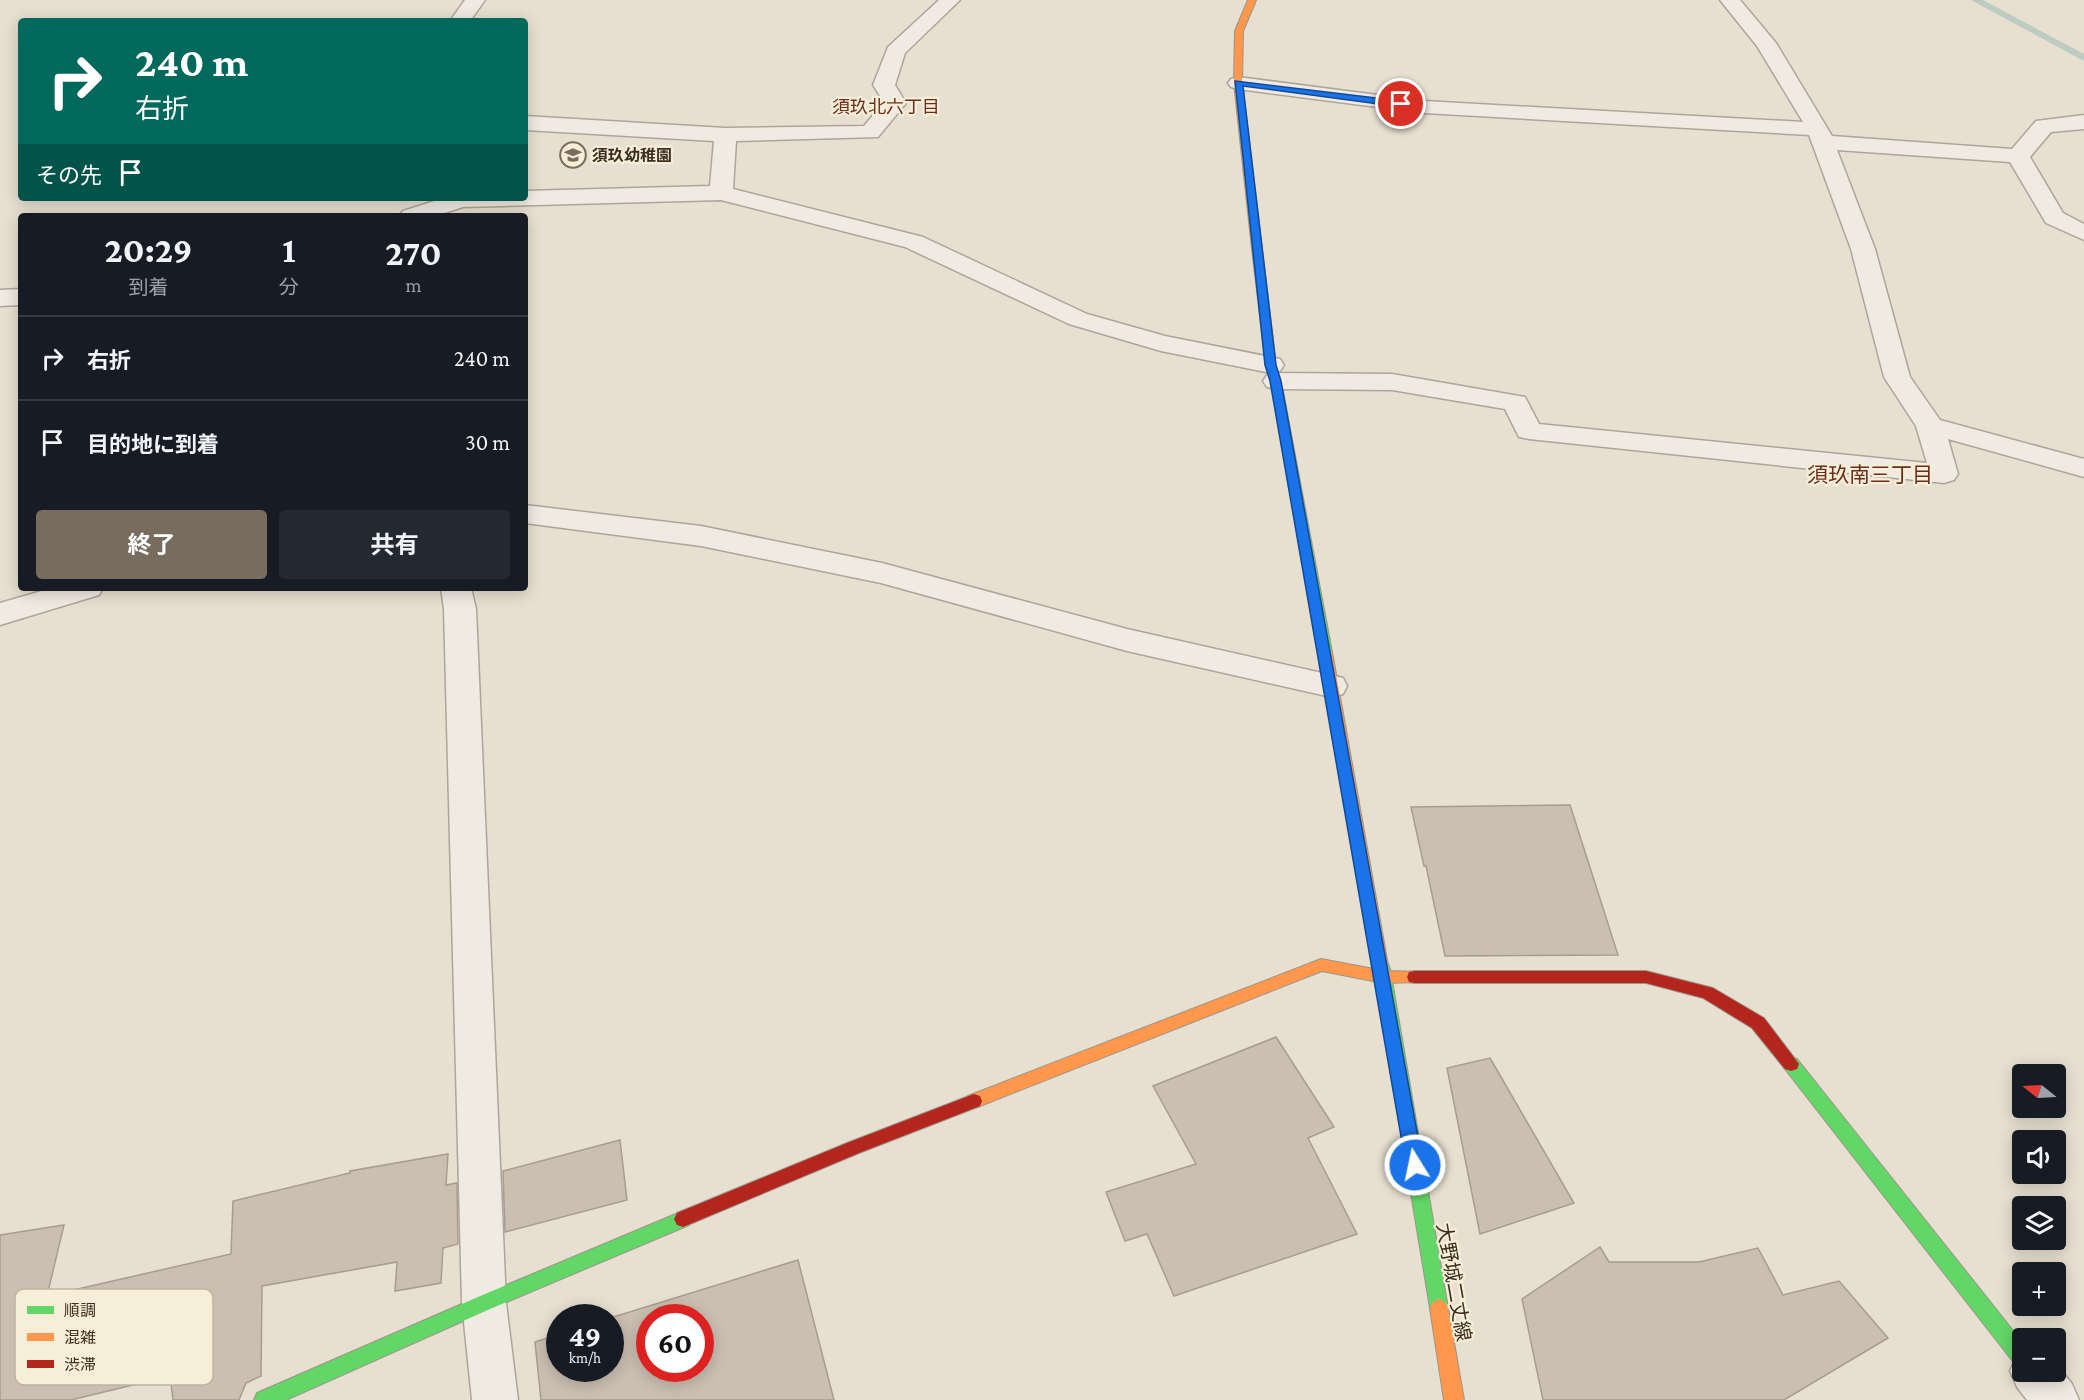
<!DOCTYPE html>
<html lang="ja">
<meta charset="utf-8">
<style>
body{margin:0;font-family:"Crimson Pro","Noto Sans JP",serif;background:#242831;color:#f1f3f6;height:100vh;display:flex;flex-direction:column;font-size:22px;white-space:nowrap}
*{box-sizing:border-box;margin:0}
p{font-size:20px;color:#9ea1a6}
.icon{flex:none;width:33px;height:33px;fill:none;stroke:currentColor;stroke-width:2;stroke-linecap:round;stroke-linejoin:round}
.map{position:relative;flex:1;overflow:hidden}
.sheet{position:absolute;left:18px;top:213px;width:510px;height:378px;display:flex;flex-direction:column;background:#171b24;border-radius:6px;box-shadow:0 3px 15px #0003}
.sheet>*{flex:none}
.banner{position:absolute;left:18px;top:18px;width:510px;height:183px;border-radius:6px;box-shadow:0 3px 15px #0003;background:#00695c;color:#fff;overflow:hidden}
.needle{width:39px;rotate:288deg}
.tools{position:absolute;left:2012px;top:1064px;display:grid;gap:12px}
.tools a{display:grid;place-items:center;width:54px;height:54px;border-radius:6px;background:#171b24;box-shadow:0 3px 15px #0003;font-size:30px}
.speed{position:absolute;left:546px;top:1304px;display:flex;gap:12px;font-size:30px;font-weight:700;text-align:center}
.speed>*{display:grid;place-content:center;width:78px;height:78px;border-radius:50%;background:#171b24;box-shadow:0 3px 15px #0003;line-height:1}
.speed small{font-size:15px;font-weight:400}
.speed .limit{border:9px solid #d22;background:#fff;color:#111}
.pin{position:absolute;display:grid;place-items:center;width:51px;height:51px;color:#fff;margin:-26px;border:3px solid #fff;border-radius:50%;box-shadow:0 2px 6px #0007}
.me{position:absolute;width:66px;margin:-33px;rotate:350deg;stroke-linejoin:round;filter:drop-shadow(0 0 4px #0008)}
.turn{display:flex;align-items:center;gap:21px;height:126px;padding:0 18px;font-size:27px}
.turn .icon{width:78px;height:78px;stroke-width:2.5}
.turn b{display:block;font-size:42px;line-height:51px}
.then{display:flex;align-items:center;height:57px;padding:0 18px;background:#0003;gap:12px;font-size:22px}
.eta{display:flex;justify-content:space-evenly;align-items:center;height:102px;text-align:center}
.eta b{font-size:36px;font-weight:700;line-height:42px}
.primary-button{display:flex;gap:12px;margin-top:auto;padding:12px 18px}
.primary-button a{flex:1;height:69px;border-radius:6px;background:#786c5e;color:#fff;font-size:24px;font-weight:700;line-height:69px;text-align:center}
.primary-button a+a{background:#242831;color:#f1f3f6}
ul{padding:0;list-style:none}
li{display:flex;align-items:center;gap:18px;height:84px;padding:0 18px;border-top:2px solid #363941}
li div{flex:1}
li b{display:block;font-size:22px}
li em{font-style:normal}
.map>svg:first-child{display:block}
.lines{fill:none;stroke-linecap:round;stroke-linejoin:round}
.stream{fill:#bcccc2;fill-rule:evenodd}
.building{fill:#cbbfb2;stroke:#a89c90;stroke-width:1.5;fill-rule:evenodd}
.street-casing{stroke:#ada599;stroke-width:3}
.fast-casing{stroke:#9c958a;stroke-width:2}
.slow-casing{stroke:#9c958a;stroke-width:2}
.jam-casing{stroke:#9c958a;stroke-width:2}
.street{fill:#efebe3;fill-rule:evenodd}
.fast{fill:#63d668;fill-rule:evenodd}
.slow{fill:#ff974d;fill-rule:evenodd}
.jam{fill:#b3261e;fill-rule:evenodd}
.route{fill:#1a73e8;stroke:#114b97;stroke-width:1.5}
.labels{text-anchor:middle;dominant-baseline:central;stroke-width:4.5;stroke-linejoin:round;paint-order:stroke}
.far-poi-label{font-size:16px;font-weight:bold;fill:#3d2e20;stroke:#f7eed8;text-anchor:start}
.far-neighbourhood-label{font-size:18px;fill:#6b2e1e;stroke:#f7eed8}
.street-label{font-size:20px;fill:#3d2e20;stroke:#f7eed8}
.neighbourhood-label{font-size:21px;fill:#6b2e1e;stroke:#f7eed8}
.key{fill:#f7eed8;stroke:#bfb4a1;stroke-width:1.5}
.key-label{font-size:16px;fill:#3d2e20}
</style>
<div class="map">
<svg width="2084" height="1400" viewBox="0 0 2084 1400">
<rect width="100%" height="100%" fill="#e7e0d1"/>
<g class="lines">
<path class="stream" d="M1971 0H1983L2084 54V61Z"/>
</g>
<path class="building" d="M1570 805 1618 955 1445 956 1426 866H1424L1411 807Z
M1276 1037 1334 1127 1308 1138 1357 1234 1174 1296 1147 1234 1125 1241 1106 1192 1196 1164 1153 1086Z
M1490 1058 1574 1203 1480 1234 1447 1068Z
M620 1140 627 1200 505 1232 503 1171Z
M448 1154 446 1185 457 1183 458 1244 443 1248 441 1283 395 1291 397 1262 262 1286 261 1376 246 1383 239 1400H173L170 1376 71 1400H0V1235L64 1225 47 1296 231 1254 233 1201 350 1173V1171Z
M1600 1247 1609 1262H1699L1758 1248 1783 1295 1839 1281 1888 1338 1784 1400H1543L1522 1299Z
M798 1260 834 1400H541L535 1342 560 1334V1368H610V1318ZM650 1317H700V1368H650Z"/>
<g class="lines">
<g class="street-casing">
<path id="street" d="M465 0H485L470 21H450Z
M939 0H960L905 53 895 85 906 103 878 137 736 141 733 189 923 237 1087 314 1165 336 1280 359 1284 365 1280 371 1271 373 1161 351 1069 324 905 247 721 200 463 207 435 216H399L403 211 444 198H525V191L710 186 714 141 525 130V116L725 128 864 126 884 102 873 85 888 47Z
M1720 0H1740L1776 43 1832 136 2012 149 2036 121 2084 115V129L2051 132 2030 157 2063 213 2084 224V240L2046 223 2010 162 1837 150 1875 249 1910 377 1940 420 2084 459V477L1948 439 1958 474 1954 480 1944 483 1529 439 1519 437 1505 409 1392 390 1276 389 1267 387 1263 381 1267 375 1276 373 1392 374 1525 397 1539 424 1927 463 1916 426 1884 377 1851 249 1809 135 1424 113 1238 89 1231 87 1228 83 1231 79 1238 77 1424 101 1803 122 1757 46Z
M21 289V305L0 306V290Z
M525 505 701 526 882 563 1127 629 1331 675 1343 678 1347 686 1343 694 1331 697 1127 651 881 583 701 546 525 523Z
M52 588H103L99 595 0 625V603Z
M441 588H471L476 609 506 1303 518 1400H472L462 1303 444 609Z
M2022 1353V1371H2055V1362L2072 1384 2079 1400H2027L2017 1387 2010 1371 2017 1355Z"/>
</g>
<g class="fast-casing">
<path id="fast" d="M1257 246 1262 249 1276 365 1281 381 1332 652 1325 657 1318 652 1271 381 1266 365 1252 249Z
M1382 963 1388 964 1390 969 1448 1308 1445 1314 1439 1317 1433 1314 1430 1308 1374 969 1376 964Z
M1791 1057 1797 1059 2022 1342V1366L2015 1364 1785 1069 1783 1064 1785 1059Z
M683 1211 689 1213 692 1219 689 1225 490 1309 286 1400H254L257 1393 478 1297Z"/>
</g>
<g class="slow-casing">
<path id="slow" d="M1248 0H1256L1243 31 1242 83 1262 249 1257 252 1252 249 1234 83 1235 31Z
M1325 647 1332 652 1389 971 1421 972 1423 977 1421 982 1383 983 1322 971 980 1106 974 1108 968 1106 966 1101 968 1096 1321 959 1374 969 1318 652Z
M1439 1299 1445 1302 1448 1308 1464 1400H1444L1430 1308 1433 1302Z"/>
</g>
<g class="jam-casing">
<path id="jam" d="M1415 971H1646L1713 988 1764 1018 1799 1064 1797 1069 1791 1071 1785 1069 1752 1028 1703 998 1646 983H1415L1409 982 1407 977 1409 972Z
M974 1094 980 1096 982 1101 980 1106 859 1153 683 1227 677 1225 674 1219 677 1213 847 1143Z"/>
</g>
<use href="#street" class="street"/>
<use href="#fast" class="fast"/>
<use href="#slow" class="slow"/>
<use href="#jam" class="jam"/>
</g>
<path class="route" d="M1235 81 1401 101 1406 104 1401 107 1243 86 1276 365 1281 381 1423 1165 1421 1170 1415 1173 1408 1170 1406 1165 1270 381 1265 365Z"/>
<defs>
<g id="school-ring" transform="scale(1.35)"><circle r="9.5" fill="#f7eed8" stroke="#786c5e" stroke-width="1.5"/><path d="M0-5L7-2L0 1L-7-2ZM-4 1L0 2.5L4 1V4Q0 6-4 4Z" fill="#786c5e"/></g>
</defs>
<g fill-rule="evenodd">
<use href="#school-ring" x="573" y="155"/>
</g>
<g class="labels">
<g class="far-poi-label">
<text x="592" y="155">須玖幼稚園</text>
</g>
<g class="far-neighbourhood-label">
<text x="886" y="107">須玖北六丁目</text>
</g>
<g class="street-label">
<text transform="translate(1454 1282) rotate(80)">大野城二丈線</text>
</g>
<g class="neighbourhood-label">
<text x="1870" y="475">須玖南三丁目</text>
</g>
</g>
<rect x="15" y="1289" width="198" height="96" rx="9" class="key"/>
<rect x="27" y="1306" width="27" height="8" fill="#63d668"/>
<rect x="27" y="1333" width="27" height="8" fill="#ff974d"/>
<rect x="27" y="1360" width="27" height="8" fill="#b3261e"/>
<g class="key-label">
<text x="64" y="1316">順調</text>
<text x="64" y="1343">混雑</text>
<text x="64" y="1370">渋滞</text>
</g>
</svg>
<div class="tools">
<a><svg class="needle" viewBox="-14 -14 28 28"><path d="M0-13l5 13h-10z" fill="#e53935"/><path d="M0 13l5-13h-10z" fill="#9ea1a6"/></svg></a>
<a><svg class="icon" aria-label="sound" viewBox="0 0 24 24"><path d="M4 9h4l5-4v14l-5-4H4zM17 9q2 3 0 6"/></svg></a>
<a><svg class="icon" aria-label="layers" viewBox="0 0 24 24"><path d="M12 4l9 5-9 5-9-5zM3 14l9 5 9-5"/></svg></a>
<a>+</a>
<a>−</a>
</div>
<div class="speed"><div>49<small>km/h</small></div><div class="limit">60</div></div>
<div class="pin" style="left:1401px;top:104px;background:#d93025"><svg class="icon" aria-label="arrive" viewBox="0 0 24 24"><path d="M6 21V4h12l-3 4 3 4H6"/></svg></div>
<svg class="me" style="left:1415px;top:1165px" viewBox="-20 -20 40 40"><circle r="17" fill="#1a73e8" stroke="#fff" stroke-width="3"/><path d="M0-11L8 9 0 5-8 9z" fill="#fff"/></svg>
<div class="banner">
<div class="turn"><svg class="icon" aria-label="right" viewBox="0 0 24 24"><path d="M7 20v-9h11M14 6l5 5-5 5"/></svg><div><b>240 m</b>右折</div></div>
<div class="then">その先<svg class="icon" aria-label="arrive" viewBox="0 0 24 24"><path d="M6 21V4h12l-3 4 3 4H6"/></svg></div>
</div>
<section class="sheet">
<div class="eta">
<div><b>20:29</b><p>到着</p></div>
<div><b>1</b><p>分</p></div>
<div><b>270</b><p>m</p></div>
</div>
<ul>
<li><svg class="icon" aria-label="right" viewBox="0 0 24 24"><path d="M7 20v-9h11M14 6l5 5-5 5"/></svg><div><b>右折</b></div><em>240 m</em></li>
<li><svg class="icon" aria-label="arrive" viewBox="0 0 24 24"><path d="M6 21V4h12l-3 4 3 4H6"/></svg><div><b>目的地に到着</b></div><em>30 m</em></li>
</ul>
<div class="primary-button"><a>終了</a><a>共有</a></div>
</section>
</div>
